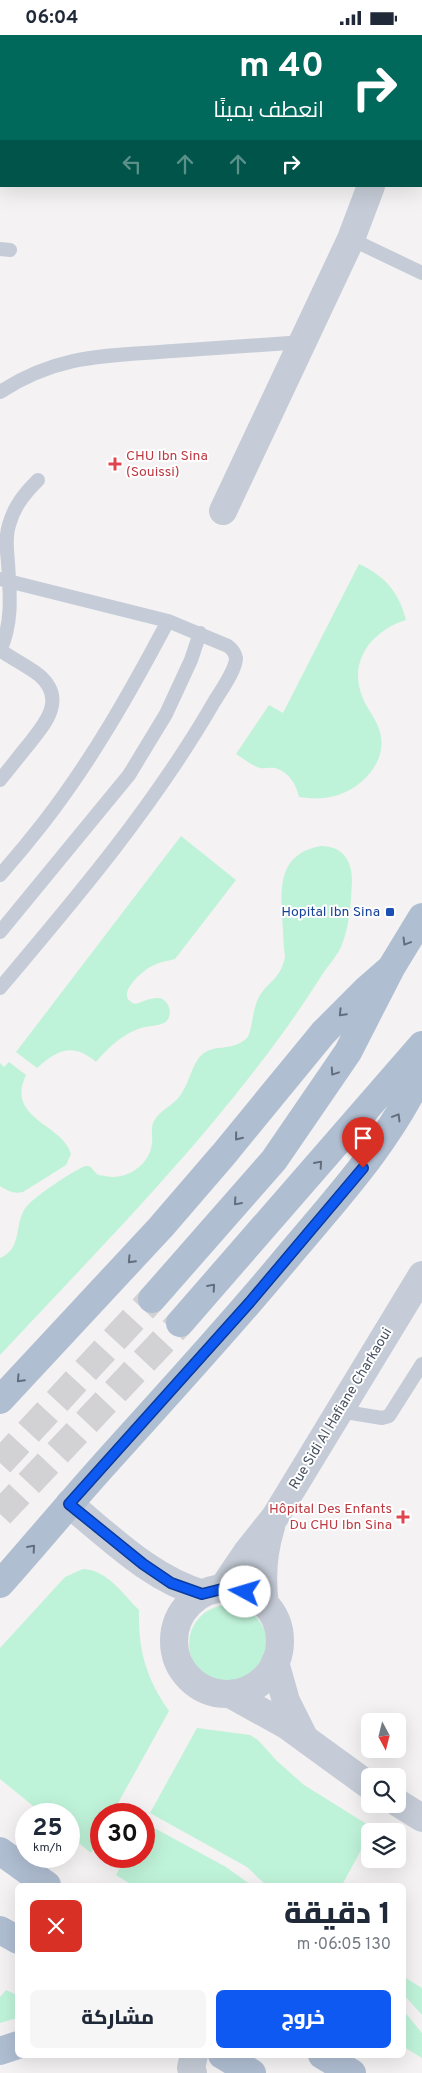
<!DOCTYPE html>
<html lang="ar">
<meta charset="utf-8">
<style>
body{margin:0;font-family:Overpass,Cairo,sans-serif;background:#f6f6f7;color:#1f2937;direction:rtl;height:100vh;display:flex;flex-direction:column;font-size:19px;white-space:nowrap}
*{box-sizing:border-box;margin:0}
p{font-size:16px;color:#747a83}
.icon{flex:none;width:28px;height:28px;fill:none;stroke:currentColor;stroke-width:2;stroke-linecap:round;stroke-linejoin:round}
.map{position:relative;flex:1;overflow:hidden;direction:ltr}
.sheet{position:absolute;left:15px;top:1848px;width:391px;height:175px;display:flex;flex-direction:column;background:#fff;border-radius:8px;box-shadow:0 5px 20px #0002;direction:rtl}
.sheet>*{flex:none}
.banner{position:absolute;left:0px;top:0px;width:422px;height:152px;box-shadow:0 5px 20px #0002;direction:rtl;background:#00695c;color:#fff;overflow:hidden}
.needle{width:32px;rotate:173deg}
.fabs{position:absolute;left:361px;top:1678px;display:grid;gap:10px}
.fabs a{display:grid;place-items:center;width:45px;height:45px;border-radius:8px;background:#fff;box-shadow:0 5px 20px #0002;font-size:25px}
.speed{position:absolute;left:15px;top:1768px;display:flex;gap:10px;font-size:25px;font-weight:700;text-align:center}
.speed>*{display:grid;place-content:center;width:65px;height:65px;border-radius:50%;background:#fff;box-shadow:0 5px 20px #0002;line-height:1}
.speed small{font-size:12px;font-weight:400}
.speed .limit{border:8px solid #d22;background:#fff;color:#111}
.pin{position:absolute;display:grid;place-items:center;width:42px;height:42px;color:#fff;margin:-51px -21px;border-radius:50% 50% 50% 0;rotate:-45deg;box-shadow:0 0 5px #0007}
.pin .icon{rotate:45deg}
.me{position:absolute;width:55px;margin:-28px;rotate:276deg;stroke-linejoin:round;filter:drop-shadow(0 0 4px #0008)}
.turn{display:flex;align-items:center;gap:18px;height:105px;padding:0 15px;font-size:22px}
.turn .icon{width:65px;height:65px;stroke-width:2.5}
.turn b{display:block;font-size:35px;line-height:42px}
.lanes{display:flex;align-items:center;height:48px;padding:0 15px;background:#0003;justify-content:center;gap:25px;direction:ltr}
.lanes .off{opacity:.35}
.round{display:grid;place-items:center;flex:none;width:52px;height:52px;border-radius:8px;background:#f6f6f7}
.overview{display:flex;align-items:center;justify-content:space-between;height:85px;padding:0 15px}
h1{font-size:30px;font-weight:800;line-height:38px}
.button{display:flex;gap:10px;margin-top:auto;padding:10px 15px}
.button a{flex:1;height:58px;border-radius:8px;background:#0e59f2;color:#fff;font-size:20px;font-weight:800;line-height:58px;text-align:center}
.button a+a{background:#f6f6f7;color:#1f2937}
.status{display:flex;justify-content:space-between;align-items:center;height:35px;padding:0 25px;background:#fff;direction:ltr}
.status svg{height:14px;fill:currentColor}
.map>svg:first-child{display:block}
.green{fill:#bff3d9}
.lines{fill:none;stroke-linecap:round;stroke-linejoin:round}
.primary-tunnel{stroke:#d2d2d5;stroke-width:28;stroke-dasharray:28 14;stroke-linecap:butt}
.service{stroke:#c5ccd7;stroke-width:14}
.minor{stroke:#c5ccd7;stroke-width:28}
.primary{stroke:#b0bed2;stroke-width:28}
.oneway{stroke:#626d7d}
.route-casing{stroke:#093a9d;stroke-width:12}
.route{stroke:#0e59f2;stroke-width:9}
.health-dot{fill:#e0444e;stroke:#fff;stroke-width:2}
.transit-dot{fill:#1a4fb4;stroke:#fff;stroke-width:2}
.labels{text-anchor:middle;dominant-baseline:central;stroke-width:4;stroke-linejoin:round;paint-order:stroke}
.health-label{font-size:14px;fill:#be3a42;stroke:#fff;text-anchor:start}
.transit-label{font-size:14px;fill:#164399;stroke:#fff;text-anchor:end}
.street-label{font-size:14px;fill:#485261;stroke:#fff}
</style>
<div class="status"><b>06:04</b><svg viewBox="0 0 49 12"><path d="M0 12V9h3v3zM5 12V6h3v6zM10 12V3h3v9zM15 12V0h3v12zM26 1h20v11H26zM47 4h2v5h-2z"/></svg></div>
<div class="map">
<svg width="422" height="2038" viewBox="0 0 422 2038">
<rect width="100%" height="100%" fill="#f4f2f2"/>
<path class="green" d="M359 529C385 541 399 557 406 585 373 595 348 625 362 661 367 675 379 686 381 702 383 714 379 725 373 734 355 759 328 767 299 762 296 749 289 737 275 733 270 732 265 734 260 733 252 731 243 723 236 719L269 670 283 678Z
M181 801 236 845 175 924C167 926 159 927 152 931 142 936 113 961 135 969 142 967 150 963 157 963 169 962 175 982 164 988 158 991 148 991 141 993 122 999 108 1013 96 1027 73 1007 57 1015 37 1033L16 1017Z
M321 811C342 811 352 825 352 845 351 868 350 890 341 912 336 922 328 931 322 940 309 960 296 980 282 999 198 1115 97 1216 0 1320V1223C24 1213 13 1187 27 1171 38 1159 70 1138 85 1131H89C93 1133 94 1137 97 1139 99 1141 102 1140 105 1141 126 1146 150 1130 152 1108 153 1100 150 1094 154 1086 160 1075 172 1071 179 1062 188 1051 190 1036 198 1024 211 1006 232 1019 248 1002 253 990 252 977 258 964 267 946 280 946 285 922 283 908 283 893 282 879 280 846 282 818 321 811Z
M9 1027 26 1040C5 1084 62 1088 71 1119L66 1130 23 1157C13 1159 8 1156 0 1151V1028L4 1032Z
M83 1534C107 1535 122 1558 139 1575 138 1615 146 1643 169 1676L112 1779H101V1799L91 1818 69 1800V1779H43L0 1744V1613L65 1542Z
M189 1609a39 39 0 1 1 78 0a39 39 0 1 1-78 0Z
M197 1693 250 1700 258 1705 277 1726 304 1750 373 1793 342 1850H266L247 1832 150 1778Z
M145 1788 226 1832 251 1850H132L116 1840 126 1821H144Z
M404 1942 422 1953V1980L404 1960Z
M6 1955 17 1960V1983L0 1988V1962Z
M404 1976 422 1998V2023L404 2012Z"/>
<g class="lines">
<path class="primary-tunnel" d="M0 1428 152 1264
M0 1479 180 1288"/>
<path class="service" d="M421 120H422
M351 204 422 238
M0 214 10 215
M0 357C59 319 105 321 173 316 216 313 259 310 303 307
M0 544 168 586 228 611C232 614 235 618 236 623 236 635 220 657 214 667 154 771 77 862 0 953
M0 616C13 587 10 559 8 528 7 516 5 502 9 490 14 471 25 458 38 445
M0 745C10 733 19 721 29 709 45 689 67 664 39 640 27 631 13 624 0 615
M0 840C15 823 30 805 44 787 92 725 131 656 168 586
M0 897 129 740 166 679 191 625 200 598
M339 1376 382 1383 389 1381 422 1329"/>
<path class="minor" d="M395 1V0
M223 476 351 204 371 151
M69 1469C111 1503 150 1543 203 1559
M174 1606a53 53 0 1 1 106 0a53 53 0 1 1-106 0Z
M222 1554 247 1517 275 1482 422 1240
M265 1570C261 1542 263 1518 271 1492
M275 1627 286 1666 304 1702
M230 1659 286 1690 370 1751
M398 1768 422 1783
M193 2038 191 2033 194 2020"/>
<path class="primary" d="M152 1264 274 1125 348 1017 391 933 422 882
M180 1288 422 1010
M0 1365 161 1192 223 1120 323 998 367 954 391 933
M0 1549C34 1511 67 1471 102 1432 163 1364 226 1296 285 1225 335 1165 389 1108 422 1036
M0 1816 47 1850
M0 1895 18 1905
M0 2016 18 2010
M222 2020 252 2038
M322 2020 352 2038"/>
</g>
<defs><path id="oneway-chevron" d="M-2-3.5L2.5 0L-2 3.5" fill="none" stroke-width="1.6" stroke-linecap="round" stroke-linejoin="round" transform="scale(1.25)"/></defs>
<g class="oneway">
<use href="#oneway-chevron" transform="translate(406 907) rotate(121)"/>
<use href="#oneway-chevron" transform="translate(342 978) rotate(134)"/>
<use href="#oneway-chevron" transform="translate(334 1037) rotate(124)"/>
<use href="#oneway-chevron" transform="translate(397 1082) rotate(-59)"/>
<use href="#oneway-chevron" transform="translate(238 1102) rotate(129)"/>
<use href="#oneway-chevron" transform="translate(319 1129) rotate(-49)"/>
<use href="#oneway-chevron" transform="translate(237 1167) rotate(131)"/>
<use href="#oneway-chevron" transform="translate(131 1225) rotate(133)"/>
<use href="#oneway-chevron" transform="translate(212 1252) rotate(-49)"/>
<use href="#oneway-chevron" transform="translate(20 1344) rotate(133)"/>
<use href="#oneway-chevron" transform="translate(32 1513) rotate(-49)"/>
</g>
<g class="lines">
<g class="route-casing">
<path id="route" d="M245 1557 222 1554 202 1559 171 1548 143 1529 69 1469 250 1267 363 1133"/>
</g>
<use href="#route" class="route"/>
</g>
<g class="health-dot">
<path d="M112.5 421.5h5v5h5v5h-5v5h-5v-5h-5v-5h5z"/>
<path d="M400.5 1474.5h5v5h5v5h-5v5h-5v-5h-5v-5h5z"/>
</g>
<rect class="transit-dot" x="385" y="872" width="10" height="10" rx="2.5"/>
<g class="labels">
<g class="health-label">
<text x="126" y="421">CHU Ibn Sina<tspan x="126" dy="16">(Souissi)</tspan></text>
<text x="392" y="1474" text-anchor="end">Hôpital Des Enfants<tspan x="392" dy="16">Du CHU Ibn Sina</tspan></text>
</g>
<g class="transit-label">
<text x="380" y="877">Hopital Ibn Sina</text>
</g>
<g class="street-label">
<text transform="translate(341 1374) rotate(-59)">Rue Sidi Al Hafiane Charkaoui</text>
</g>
</g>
</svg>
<div class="fabs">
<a><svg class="needle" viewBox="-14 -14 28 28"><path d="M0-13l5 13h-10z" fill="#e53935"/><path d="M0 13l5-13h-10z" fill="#747a83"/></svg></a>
<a><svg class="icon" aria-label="search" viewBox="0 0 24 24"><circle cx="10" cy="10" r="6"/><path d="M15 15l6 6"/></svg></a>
<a><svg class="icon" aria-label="layers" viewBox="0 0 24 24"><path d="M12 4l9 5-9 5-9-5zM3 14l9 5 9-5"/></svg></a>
</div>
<div class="speed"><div>25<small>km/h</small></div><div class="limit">30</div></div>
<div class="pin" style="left:363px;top:1133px;background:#d93025"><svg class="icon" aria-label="arrive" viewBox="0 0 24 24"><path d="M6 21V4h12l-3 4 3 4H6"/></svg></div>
<svg class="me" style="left:245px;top:1557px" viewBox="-20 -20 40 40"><circle r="19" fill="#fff"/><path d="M0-13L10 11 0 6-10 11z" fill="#0e59f2"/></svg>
<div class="banner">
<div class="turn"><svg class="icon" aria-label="right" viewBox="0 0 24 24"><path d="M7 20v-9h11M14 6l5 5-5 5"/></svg><div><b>40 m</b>انعطف يمينًا</div></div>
<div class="lanes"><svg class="icon off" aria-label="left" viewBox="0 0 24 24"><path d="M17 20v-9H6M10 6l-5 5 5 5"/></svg><svg class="icon off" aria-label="ahead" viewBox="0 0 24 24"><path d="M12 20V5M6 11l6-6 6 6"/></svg><svg class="icon off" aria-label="ahead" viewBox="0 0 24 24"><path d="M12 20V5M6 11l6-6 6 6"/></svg><svg class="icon" aria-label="right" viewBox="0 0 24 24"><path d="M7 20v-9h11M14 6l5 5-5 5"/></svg></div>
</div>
<section class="sheet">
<div class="overview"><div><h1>1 دقيقة</h1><p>130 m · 06:05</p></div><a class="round" style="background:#d93025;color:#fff"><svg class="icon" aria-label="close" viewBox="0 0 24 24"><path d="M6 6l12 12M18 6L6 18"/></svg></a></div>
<div class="button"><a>خروج</a><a>مشاركة</a></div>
</section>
</div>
